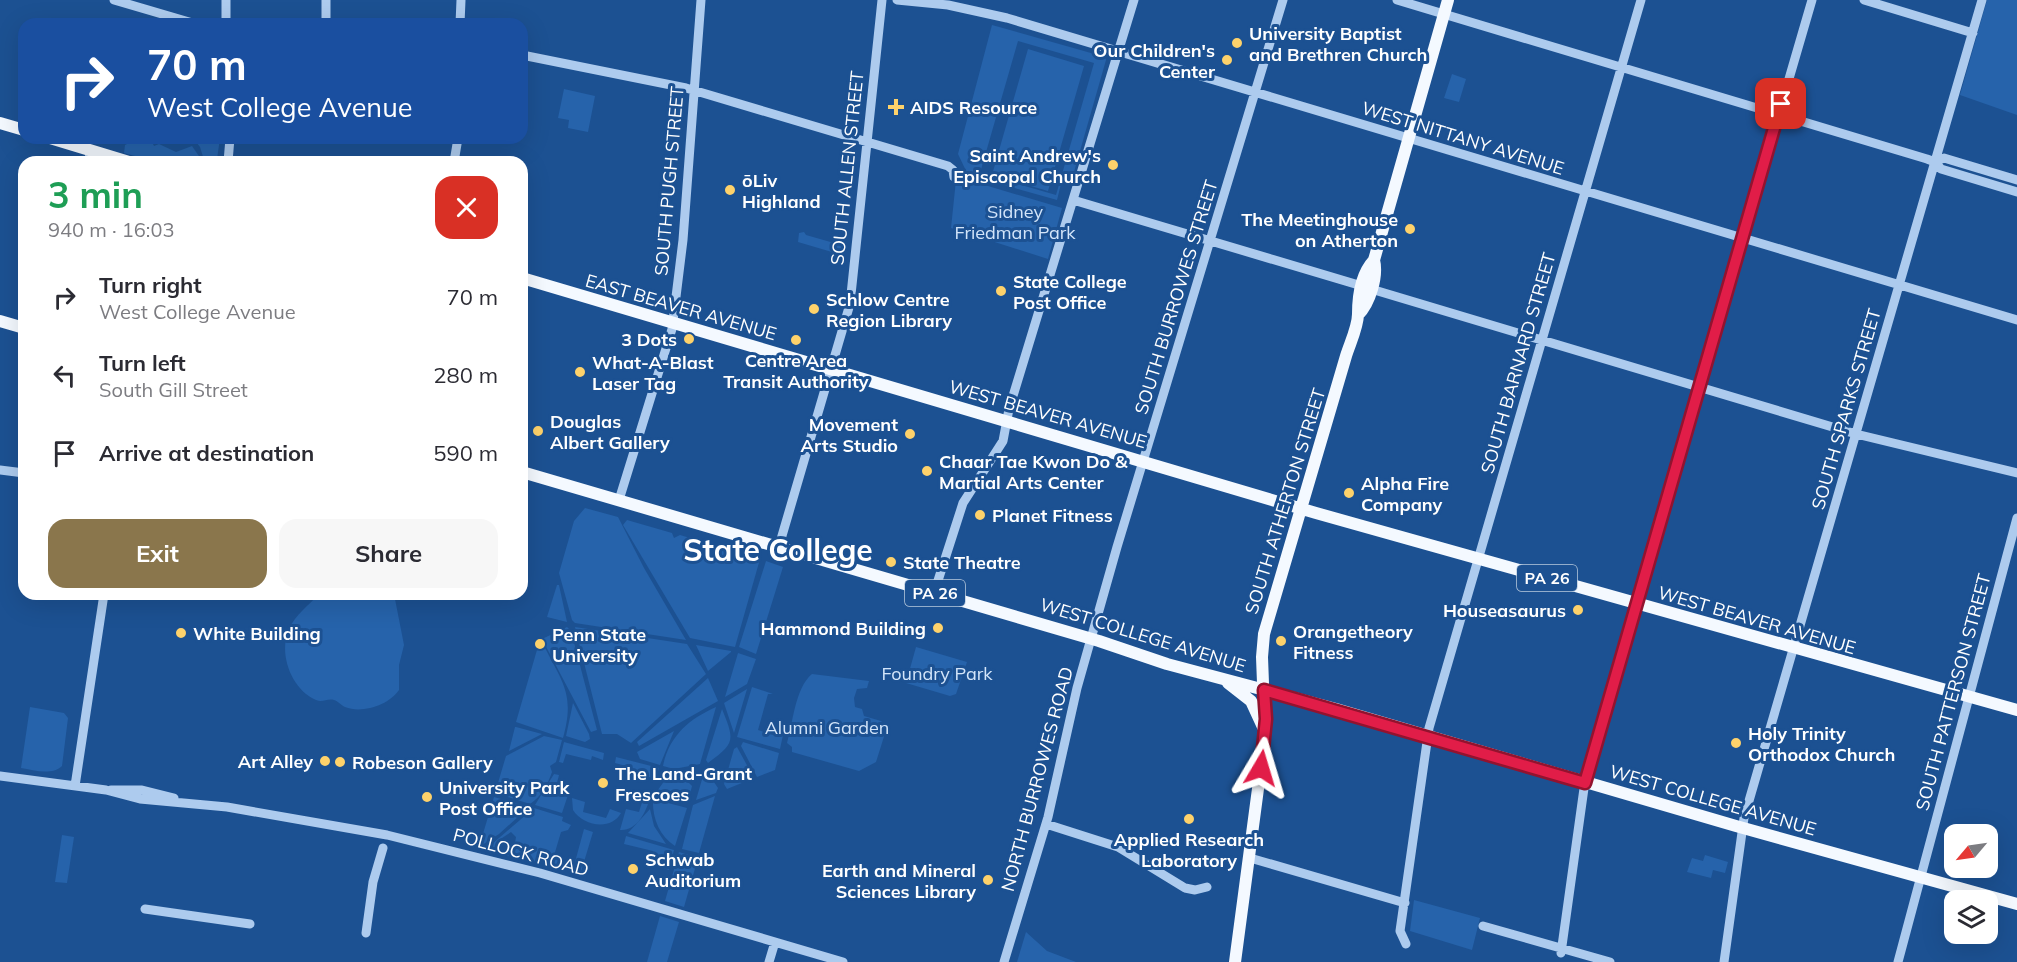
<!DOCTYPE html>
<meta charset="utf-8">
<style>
body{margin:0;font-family:Mulish,sans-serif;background:#f7f7f7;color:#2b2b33;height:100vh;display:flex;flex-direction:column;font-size:22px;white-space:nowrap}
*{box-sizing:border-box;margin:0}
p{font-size:20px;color:#7c7c81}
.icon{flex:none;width:33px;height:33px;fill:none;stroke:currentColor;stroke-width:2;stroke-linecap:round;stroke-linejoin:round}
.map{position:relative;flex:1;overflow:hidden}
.details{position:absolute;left:18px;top:156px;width:510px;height:444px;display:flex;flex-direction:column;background:#fff;border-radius:18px;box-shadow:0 6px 24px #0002}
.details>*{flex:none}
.top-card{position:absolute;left:18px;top:18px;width:510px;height:126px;border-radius:18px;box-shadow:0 6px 24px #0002;background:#1a4fa0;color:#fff;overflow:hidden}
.needle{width:39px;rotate:241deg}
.controls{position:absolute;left:1944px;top:824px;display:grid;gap:12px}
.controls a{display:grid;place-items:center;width:54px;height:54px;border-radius:12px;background:#fff;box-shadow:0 6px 24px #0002;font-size:30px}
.pin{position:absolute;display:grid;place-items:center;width:51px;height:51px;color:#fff;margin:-26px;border-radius:12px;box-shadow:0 3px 9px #0006}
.me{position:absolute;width:66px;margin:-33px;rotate:7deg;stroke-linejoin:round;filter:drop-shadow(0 0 4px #0008)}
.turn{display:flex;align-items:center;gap:21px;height:126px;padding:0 30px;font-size:27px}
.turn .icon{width:78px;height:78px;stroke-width:2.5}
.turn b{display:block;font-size:42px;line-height:51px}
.round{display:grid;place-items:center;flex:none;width:63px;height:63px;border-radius:18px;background:#f7f7f7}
.summary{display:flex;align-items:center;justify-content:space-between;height:102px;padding:0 30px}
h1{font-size:36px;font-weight:700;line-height:45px;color:#1e9e55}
.button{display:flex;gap:12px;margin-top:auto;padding:12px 30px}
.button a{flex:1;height:69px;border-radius:18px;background:#8a764c;color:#fff;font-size:24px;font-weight:700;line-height:69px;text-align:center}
.button a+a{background:#f7f7f7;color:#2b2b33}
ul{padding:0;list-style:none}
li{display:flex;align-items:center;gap:18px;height:78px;padding:0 30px}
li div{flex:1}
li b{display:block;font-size:22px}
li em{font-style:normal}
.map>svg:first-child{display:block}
.green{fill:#2663ab;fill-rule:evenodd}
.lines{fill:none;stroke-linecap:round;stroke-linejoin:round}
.minor{stroke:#adcbee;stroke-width:9}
.major{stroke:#f4f9ff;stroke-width:12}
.route-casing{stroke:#92132f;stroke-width:15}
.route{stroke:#e11d48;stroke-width:10}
.poi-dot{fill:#fed26b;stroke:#1c5192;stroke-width:2}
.labels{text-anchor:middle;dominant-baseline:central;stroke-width:6;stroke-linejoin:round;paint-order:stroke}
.shield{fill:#1c5192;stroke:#bbcbde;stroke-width:1.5}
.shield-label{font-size:16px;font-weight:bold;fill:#fff}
.poi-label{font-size:18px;font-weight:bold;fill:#fff;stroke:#1c5192;text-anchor:start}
.street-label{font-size:18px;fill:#fff;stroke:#1c5192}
.park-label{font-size:18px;fill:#d3e5fa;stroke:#1c5192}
.town-label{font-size:30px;font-weight:bold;fill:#fff;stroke:#1c5192}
</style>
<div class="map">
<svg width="2017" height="962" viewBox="0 0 2017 962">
<rect width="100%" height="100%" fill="#1c5192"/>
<path class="green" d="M1987 0H2017V115L1960 95Z
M992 25 1105 57 1106 60 1072 179 1063 176 1057 200 968 175 958 154ZM1018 41 1094 63 1056 195 980 173Z
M1028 49 1084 66 1048 191 992 175Z
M1452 74 1466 79 1459 102 1444 98Z
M564 89 595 96 588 132 568 128 569 120 558 118Z
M139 138H150L154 146 159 144 176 152 192 146 203 162H159L155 159 153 161 124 153 125 145Z
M193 138H220L217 159 204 160 200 147Z
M956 180 967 183 968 180 1062 208 1048 259 951 228Z
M804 232 806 235 834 243 844 242 847 245 846 253 842 255 798 242 799 233Z
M585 508 618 517 644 568 686 640 575 623 572 620 559 573 574 521Z
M627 520 672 533 674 538 680 535 760 559 735 647 690 638 623 525Z
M766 561 783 567 756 654 739 647Z
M557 585H559L567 622 547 617Z
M319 594H394L404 645 399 665V690C389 705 362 714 345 707 341 705 338 701 334 700 327 698 323 703 316 700 291 689 278 653 289 629 295 615 309 605 319 594Z
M567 627 571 631 597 730 591 732 542 639Z
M575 627 687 644 706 674 631 743 617 734H602Z
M539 643 544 646C563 683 575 695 563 738L516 722Z
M696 645 731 651V652L708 671Z
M916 647 967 662 956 694 950 696 906 683Z
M738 653 756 659 747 684 725 697Z
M812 674 869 681 867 688 857 689 854 698 855 707 862 709 864 716 881 721 887 727 876 762 859 771 792 752V747L787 743C793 723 795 688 812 674Z
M708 678 718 701 639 746 637 742Z
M752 687 773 694H768L758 730 779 737 780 734 783 735 780 749 737 737Z
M747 689 734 733 724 703Z
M573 703 589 734 590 739 585 742 566 736Z
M30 707 64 713 68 718 62 766C51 776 34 770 21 768Z
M716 707 700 764 674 769 663 766C669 736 689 719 716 707Z
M722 709C735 741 735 743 708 763L706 760Z
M515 727H516L542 734 509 751Z
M674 731 660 765 640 759 637 752Z
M544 736 562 740 556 762 550 766 552 772C548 784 541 797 530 804L495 793 506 756Z
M564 742 604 753 603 760 592 756 591 760 566 754 563 763 559 762Z
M743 742 779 753 775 770 757 777 741 746Z
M737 747 754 778 727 789 724 784 734 749Z
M616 757 659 768 656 779 625 770 626 766 615 763Z
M705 769 718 788 716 793 696 800Z
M554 774 559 775 556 788 569 792 562 813 535 805Z
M675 774 681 777V782H688L692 786 688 802 655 794 665 780Z
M644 796 650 798C646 812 637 831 620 830L626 809 639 812Z
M715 796 699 853 682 849 693 805Z
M494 797 529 807 499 834 479 847Z
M572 798 585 802 583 812 606 818 610 809 621 813C611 831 583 826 573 810Z
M653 799 687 808 675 846C659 836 652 817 653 799Z
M534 808 563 817 562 821 571 825 568 830 561 832 553 859 559 860 557 869 551 865 503 855 515 843 516 837 511 832 499 840 501 854 485 850Z
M650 809 654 826 666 844 628 833Z
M584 829 593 832 580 875 572 873Z
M62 835 74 837 67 883 55 882Z
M626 836 674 850 669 870 660 867 661 859 652 856 653 851 624 844Z
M679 852 698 858 684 907 665 901Z
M1705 855 1728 862 1725 873 1713 870 1711 878 1687 872 1692 858 1703 861Z
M1414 900 1480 918 1472 950 1410 931Z
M660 916 679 922 667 962H647Z
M1026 932 1047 951 1076 962H1017Z"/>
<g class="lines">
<path class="minor" d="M114 0 196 24
M226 0V24
M897 0 948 5 1007 18 2017 320
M1397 0 1927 159 1935 162 1941 169 2017 192
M1864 0 1973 33
M326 24V0
M460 24 461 0
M522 55 686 88 948 166 953 170 954 177
M88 162 91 150
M228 162 230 138
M454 162 458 138
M1935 162 1944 158 2017 180
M1073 200 1362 286
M1371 289 1856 434 2017 473
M0 470 24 473
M619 500 672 329 683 240 701 0
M779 546 850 304 882 0
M934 593 963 503 1003 441 1009 409 1134 0
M0 776 106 790 140 799 227 807 387 835 540 873 843 962
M75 786 104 594
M111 790H142L174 798
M1046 824 1118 847 1185 888 1195 890 1207 887
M1250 858 1405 903
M145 909 250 924
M1483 926 1610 962
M366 933 373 882 383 848
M1406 944 1400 931 1429 728 1641 0
M1561 953 1586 774 1812 0
M769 962 775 942
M1004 962 1048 817 1077 688 1117 547 1283 0
M1724 962 1744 818 1982 0
M1898 962 2017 518"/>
<path class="major" d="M0 123 24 130
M50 138 129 162
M522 278 1316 513 2017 710
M1358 315C1370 303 1378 276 1374 260
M0 321 24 328
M522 472 1099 641 1167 664 1336 709 1736 826 2017 904
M1228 683 1251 701 1263 727
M1235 962 1265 736 1262 657 1264 634 1346 356C1350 343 1358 327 1358 314 1358 297 1361 274 1374 260L1448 0"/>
</g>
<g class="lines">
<g class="route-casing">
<path id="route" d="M1261 768 1266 719 1264 690 1585 783 1781 104"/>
</g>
<use href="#route" class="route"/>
</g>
<g class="poi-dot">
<circle cx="1237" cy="43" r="6"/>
<circle cx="1227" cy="60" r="6"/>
<path d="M893 98h6v6h6v6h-6v6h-6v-6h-6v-6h6z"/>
<circle cx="1113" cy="165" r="6"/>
<circle cx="730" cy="190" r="6"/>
<circle cx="1410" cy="229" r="6"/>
<circle cx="1001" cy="291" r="6"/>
<circle cx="814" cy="309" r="6"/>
<circle cx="689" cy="339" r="6"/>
<circle cx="796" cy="340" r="6"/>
<circle cx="580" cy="372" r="6"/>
<circle cx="538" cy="431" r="6"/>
<circle cx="910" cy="434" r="6"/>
<circle cx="927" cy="471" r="6"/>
<circle cx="1349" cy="493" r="6"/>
<circle cx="980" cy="515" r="6"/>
<circle cx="891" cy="562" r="6"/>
<circle cx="1578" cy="610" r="6"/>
<circle cx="938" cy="628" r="6"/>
<circle cx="181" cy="633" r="6"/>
<circle cx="1281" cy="641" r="6"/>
<circle cx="540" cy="644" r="6"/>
<circle cx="1736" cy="743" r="6"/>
<circle cx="325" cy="761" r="6"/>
<circle cx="340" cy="762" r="6"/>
<circle cx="603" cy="783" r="6"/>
<circle cx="427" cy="797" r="6"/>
<circle cx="1189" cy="819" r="6"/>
<circle cx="633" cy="869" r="6"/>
<circle cx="988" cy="880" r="6"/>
</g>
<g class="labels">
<g class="shield">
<rect x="1517" y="565" width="60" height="26" rx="4.5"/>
<rect x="905" y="580" width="60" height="26" rx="4.5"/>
</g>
<g class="shield-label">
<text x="1547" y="578">PA 26</text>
<text x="935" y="593">PA 26</text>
</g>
<g class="poi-label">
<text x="1249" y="33">University Baptist<tspan x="1249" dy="21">and Brethren Church</tspan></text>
<text x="1215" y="50" text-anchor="end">Our Children's<tspan x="1215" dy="21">Center</tspan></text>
<text x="910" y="107">AIDS Resource</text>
<text x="1101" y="155" text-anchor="end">Saint Andrew's<tspan x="1101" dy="21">Episcopal Church</tspan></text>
<text x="742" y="180">ōLiv<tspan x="742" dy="21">Highland</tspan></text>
<text x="1398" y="219" text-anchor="end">The Meetinghouse<tspan x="1398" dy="21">on Atherton</tspan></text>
<text x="1013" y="281">State College<tspan x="1013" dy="21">Post Office</tspan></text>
<text x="826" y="299">Schlow Centre<tspan x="826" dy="21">Region Library</tspan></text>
<text x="677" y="339" text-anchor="end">3 Dots</text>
<text x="796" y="360" text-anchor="middle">Centre Area<tspan x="796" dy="21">Transit Authority</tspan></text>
<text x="592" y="362">What-A-Blast<tspan x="592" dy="21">Laser Tag</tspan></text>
<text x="550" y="421">Douglas<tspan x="550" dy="21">Albert Gallery</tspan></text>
<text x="898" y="424" text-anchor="end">Movement<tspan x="898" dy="21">Arts Studio</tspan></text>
<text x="939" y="461">Chaar Tae Kwon Do &amp;<tspan x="939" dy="21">Martial Arts Center</tspan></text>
<text x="1361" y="483">Alpha Fire<tspan x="1361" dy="21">Company</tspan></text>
<text x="992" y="515">Planet Fitness</text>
<text x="903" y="562">State Theatre</text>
<text x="1566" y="610" text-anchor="end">Houseasaurus</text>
<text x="926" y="628" text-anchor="end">Hammond Building</text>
<text x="1293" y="631">Orangetheory<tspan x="1293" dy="21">Fitness</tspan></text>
<text x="193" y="633">White Building</text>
<text x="552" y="634">Penn State<tspan x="552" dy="21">University</tspan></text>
<text x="1748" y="733">Holy Trinity<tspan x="1748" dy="21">Orthodox Church</tspan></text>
<text x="313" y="761" text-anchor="end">Art Alley</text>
<text x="352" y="762">Robeson Gallery</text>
<text x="615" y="773">The Land-Grant<tspan x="615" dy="21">Frescoes</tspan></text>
<text x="439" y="787">University Park<tspan x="439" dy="21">Post Office</tspan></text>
<text x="1189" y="839" text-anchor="middle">Applied Research<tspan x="1189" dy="21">Laboratory</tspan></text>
<text x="645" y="859">Schwab<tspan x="645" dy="21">Auditorium</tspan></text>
<text x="976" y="870" text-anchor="end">Earth and Mineral<tspan x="976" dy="21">Sciences Library</tspan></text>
</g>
<g class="street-label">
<text transform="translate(1463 138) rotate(17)">WEST NITTANY AVENUE</text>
<text transform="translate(847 168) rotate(-84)">SOUTH ALLEN STREET</text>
<text transform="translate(669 181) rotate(-85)">SOUTH PUGH STREET</text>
<text transform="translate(1176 297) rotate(-73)">SOUTH BURROWES STREET</text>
<text transform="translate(681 307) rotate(16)">EAST BEAVER AVENUE</text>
<text transform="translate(1518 363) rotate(-74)">SOUTH BARNARD STREET</text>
<text transform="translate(1846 409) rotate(-74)">SOUTH SPARKS STREET</text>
<text transform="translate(1048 414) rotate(16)">WEST BEAVER AVENUE</text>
<text transform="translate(1285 501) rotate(-73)">SOUTH ATHERTON STREET</text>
<text transform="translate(1757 620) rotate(16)">WEST BEAVER AVENUE</text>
<text transform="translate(1143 635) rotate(17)">WEST COLLEGE AVENUE</text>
<text transform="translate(1953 692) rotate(-75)">SOUTH PATTERSON STREET</text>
<text transform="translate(1037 779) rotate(-75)">NORTH BURROWES ROAD</text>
<text transform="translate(1713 800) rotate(16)">WEST COLLEGE AVENUE</text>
<text transform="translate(521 852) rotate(15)">POLLOCK ROAD</text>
</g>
<g class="park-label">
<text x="1015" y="211">Sidney<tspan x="1015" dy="21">Friedman Park</tspan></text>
<text x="937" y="673">Foundry Park</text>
<text x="827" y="727">Alumni Garden</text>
</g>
<g class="town-label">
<text x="778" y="550">State College</text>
</g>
</g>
</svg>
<div class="controls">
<a><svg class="needle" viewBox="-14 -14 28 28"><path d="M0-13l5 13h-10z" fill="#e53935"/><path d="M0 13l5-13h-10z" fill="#7c7c81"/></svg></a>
<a><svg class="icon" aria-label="layers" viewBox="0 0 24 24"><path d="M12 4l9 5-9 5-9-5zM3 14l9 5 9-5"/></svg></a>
</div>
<div class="pin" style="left:1781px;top:104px;background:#d93025"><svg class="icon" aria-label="arrive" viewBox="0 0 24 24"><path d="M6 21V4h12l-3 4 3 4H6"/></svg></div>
<svg class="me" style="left:1261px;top:768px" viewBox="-20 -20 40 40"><path d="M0-17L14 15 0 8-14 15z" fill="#e11d48" stroke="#fff" stroke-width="4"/></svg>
<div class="top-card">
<div class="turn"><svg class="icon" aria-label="right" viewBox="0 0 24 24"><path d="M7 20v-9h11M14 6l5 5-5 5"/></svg><div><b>70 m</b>West College Avenue</div></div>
</div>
<section class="details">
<div class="summary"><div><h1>3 min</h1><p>940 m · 16:03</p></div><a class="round" style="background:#d93025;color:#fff"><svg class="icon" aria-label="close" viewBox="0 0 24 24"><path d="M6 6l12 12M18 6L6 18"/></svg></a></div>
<ul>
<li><svg class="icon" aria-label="right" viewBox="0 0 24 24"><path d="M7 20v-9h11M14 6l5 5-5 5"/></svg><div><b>Turn right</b><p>West College Avenue</p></div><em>70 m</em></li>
<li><svg class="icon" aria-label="left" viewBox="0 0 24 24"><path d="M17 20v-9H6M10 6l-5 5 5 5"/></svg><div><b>Turn left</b><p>South Gill Street</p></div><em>280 m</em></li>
<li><svg class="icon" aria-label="arrive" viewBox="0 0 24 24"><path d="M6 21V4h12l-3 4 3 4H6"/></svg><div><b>Arrive at destination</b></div><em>590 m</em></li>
</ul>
<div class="button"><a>Exit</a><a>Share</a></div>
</section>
</div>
